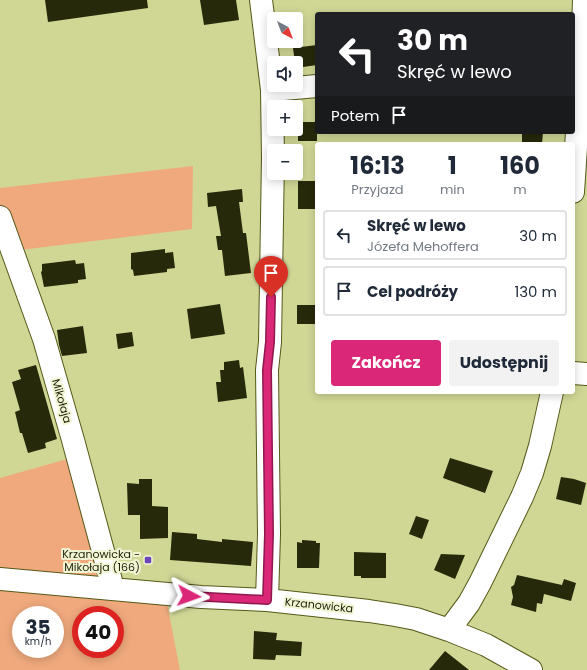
<!DOCTYPE html>
<html lang="pl">
<meta charset="utf-8">
<style>
body{margin:0;font-family:Poppins,sans-serif;background:#f2f2f3;color:#1f2937;height:100vh;display:flex;flex-direction:column;font-size:15px;white-space:nowrap}
*{box-sizing:border-box;margin:0}
p{font-size:13px;color:#747a83}
.icon{flex:none;width:22px;height:22px;fill:none;stroke:currentColor;stroke-width:2;stroke-linecap:round;stroke-linejoin:round}
.map{position:relative;flex:1;overflow:hidden}
.sheet{position:absolute;left:315px;top:142px;width:260px;height:252px;display:flex;flex-direction:column;background:#fff;border-radius:4px;box-shadow:0 2px 10px #0003}
.sheet>*{flex:none}
.hud{position:absolute;left:315px;top:12px;width:260px;height:122px;border-radius:4px;box-shadow:0 2px 10px #0003;background:#202124;color:#fff;overflow:hidden}
.needle{width:26px;rotate:138deg}
.controls{position:absolute;left:267px;top:12px;display:grid;gap:8px}
.controls a{display:grid;place-items:center;width:36px;height:36px;border-radius:4px;background:#fff;box-shadow:0 2px 10px #0003;font-size:20px}
.speed{position:absolute;left:12px;top:606px;display:flex;gap:8px;font-size:20px;font-weight:700;text-align:center}
.speed>*{display:grid;place-content:center;width:52px;height:52px;border-radius:50%;background:#fff;box-shadow:0 2px 10px #0003;line-height:1}
.speed small{font-size:10px;font-weight:400}
.speed .limit{border:6px solid #d22;background:#fff;color:#111}
.pin{position:absolute;display:grid;place-items:center;width:34px;height:34px;color:#fff;margin:-41px -17px;border-radius:50% 50% 50% 0;rotate:-45deg;box-shadow:0 0 4px #0007}
.pin .icon{rotate:45deg}
.me{position:absolute;width:44px;margin:-22px;rotate:94deg;stroke-linejoin:round;filter:drop-shadow(0 0 3px #0008)}
.turn{display:flex;align-items:center;gap:14px;height:84px;padding:0 16px;font-size:18px}
.turn .icon{width:52px;height:52px;stroke-width:2.5}
.turn b{display:block;font-size:28px;line-height:34px}
.then{display:flex;align-items:center;height:38px;padding:0 16px;background:#0003;gap:8px;font-size:15px}
.eta{display:flex;justify-content:space-evenly;align-items:center;height:68px;text-align:center}
.eta b{font-size:24px;font-weight:700;line-height:28px}
.action{display:flex;gap:8px;margin-top:auto;padding:8px 16px}
.action a{flex:1;height:46px;border-radius:4px;background:#db2777;color:#fff;font-size:16px;font-weight:700;line-height:46px;text-align:center}
.action a+a{background:#f2f2f3;color:#1f2937}
ul{padding:0;list-style:none}
li{display:flex;align-items:center;gap:12px;height:50px;margin:0 8px 6px;padding:0 8px;border:2px solid #e0e1e3;border-radius:4px}
li div{flex:1}
li b{display:block;font-size:15px}
li em{font-style:normal}
.map>svg:first-child{display:block}
.green{fill:#f0a97d;fill-rule:evenodd}
.building{fill:#27290b}
.lines{fill:none;stroke-linecap:round;stroke-linejoin:round}
.minor-casing{stroke:#555918;stroke-width:24}
.minor{stroke:#fff;stroke-width:22}
.route-casing{stroke:#8e194d;stroke-width:10}
.route{stroke:#db2777;stroke-width:7}
.poi-dot{fill:#6a45bd;stroke:#f1f5d4;stroke-width:1.5}
.labels{text-anchor:middle;dominant-baseline:central;stroke-width:4;stroke-linejoin:round;paint-order:stroke}
.street-label{font-size:11px;fill:#1f2107;stroke:#f1f5d4}
.poi-label{font-size:11px;fill:#1f2107;stroke:#f1f5d4;text-anchor:end}
</style>
<div class="map">
<svg width="587" height="670" viewBox="0 0 587 670">
<rect width="100%" height="100%" fill="#d0d795"/>
<path class="green" d="M193 166 192 229 12 251 0 217V188Z
M78 456 113 588 165 593 180 670H0V478ZM21 615H55V649H21ZM81 615H115V649H81Z"/>
<path class="building" d="M45 0H147L148 8 48 22Z
M200 0H236L239 20 204 25Z
M317 45V65L296 68V63H295L293 48Z
M298 122H317V141H298Z
M522 132H543L542 144H522Z
M298 181H317V209H298Z
M242 189 243 202H239L243 233H246L251 273 225 276 222 250H218L216 236H221L216 206 208 207 207 193Z
M165 249V253L173 252 175 268 167 269V272L134 276 133 270 131 269V253Z
M75 260 76 264 84 263 86 279 78 280V283L44 287 41 272 42 271V264Z
M220 304 225 334 191 339 187 309Z
M297 305H317V324H297Z
M83 326 87 353 62 356 59 345 57 330Z
M132 332 134 346 118 349 116 334Z
M239 360 240 368 243 367 247 398 218 402 216 382H221L220 370H224V362Z
M36 365 57 439 45 443 46 448 28 453 22 433H20L15 412 20 410 12 382 21 379 18 370Z
M450 458 493 471 485 493 443 478Z
M561 477 574 479 586 483 581 505 556 499Z
M139 479H152V506L168 507V538L140 539V515H128L127 483 139 484Z
M416 516 429 520 422 539 409 534Z
M172 532 197 534V539L222 542V539L253 542 251 566 170 560Z
M302 540 316 541V543H320L319 568H297V542L302 543Z
M354 552 386 553V578H361V576H354Z
M441 554 465 555 455 579 434 570Z
M517 575 562 585 564 579 576 583 571 601 544 594 542 604 537 603 536 612 511 605 513 597 511 587 514 585Z
M254 631 277 633 276 640 302 642 301 656 276 655 275 660 253 659Z
M445 651 469 670H429Z"/>
<g class="lines">
<g class="minor-casing">
<path id="minor" d="M261 0 272 90 273 158 270 342 267 370 269 534 267 600
M272 90 317 86
M573 192 582 57 584 0
M0 217 44 339 73 440 113 588
M573 373 587 374
M0 579 201 597 267 600 369 611 395 615 416 619 449 630 486 645 531 670
M449 630 469 603 480 583 522 497 532 473 540 446 552 392"/>
</g>
<use href="#minor" class="minor"/>
</g>
<g class="lines">
<g class="route-casing">
<path id="route" d="M189 596 267 600 269 534 267 370 270 342 271 297"/>
</g>
<use href="#route" class="route"/>
</g>
<rect class="poi-dot" x="144" y="556" width="8" height="8" rx="2"/>
<g class="labels">
<g class="street-label">
<text transform="translate(62 401) rotate(74)">Mikołaja</text>
<text transform="translate(319 605) rotate(6)">Krzanowicka</text>
</g>
<g class="poi-label">
<text x="140" y="554">Krzanowicka -<tspan x="140" dy="13">Mikołaja (166)</tspan></text>
</g>
</g>
</svg>
<div class="controls">
<a><svg class="needle" viewBox="-14 -14 28 28"><path d="M0-13l5 13h-10z" fill="#e53935"/><path d="M0 13l5-13h-10z" fill="#747a83"/></svg></a>
<a><svg class="icon" aria-label="sound" viewBox="0 0 24 24"><path d="M4 9h4l5-4v14l-5-4H4zM17 9q2 3 0 6"/></svg></a>
<a>+</a>
<a>−</a>
</div>
<div class="speed"><div>35<small>km/h</small></div><div class="limit">40</div></div>
<div class="pin" style="left:271px;top:297px;background:#d93025"><svg class="icon" aria-label="arrive" viewBox="0 0 24 24"><path d="M6 21V4h12l-3 4 3 4H6"/></svg></div>
<svg class="me" style="left:189px;top:596px" viewBox="-20 -20 40 40"><path d="M0-17L14 15 0 8-14 15z" fill="#db2777" stroke="#fff" stroke-width="4"/></svg>
<div class="hud">
<div class="turn"><svg class="icon" aria-label="left" viewBox="0 0 24 24"><path d="M17 20v-9H6M10 6l-5 5 5 5"/></svg><div><b>30 m</b>Skręć w lewo</div></div>
<div class="then">Potem<svg class="icon" aria-label="arrive" viewBox="0 0 24 24"><path d="M6 21V4h12l-3 4 3 4H6"/></svg></div>
</div>
<section class="sheet">
<div class="eta">
<div><b>16:13</b><p>Przyjazd</p></div>
<div><b>1</b><p>min</p></div>
<div><b>160</b><p>m</p></div>
</div>
<ul>
<li><svg class="icon" aria-label="left" viewBox="0 0 24 24"><path d="M17 20v-9H6M10 6l-5 5 5 5"/></svg><div><b>Skręć w lewo</b><p>Józefa Mehoffera</p></div><em>30 m</em></li>
<li><svg class="icon" aria-label="arrive" viewBox="0 0 24 24"><path d="M6 21V4h12l-3 4 3 4H6"/></svg><div><b>Cel podróży</b></div><em>130 m</em></li>
</ul>
<div class="action"><a>Zakończ</a><a>Udostępnij</a></div>
</section>
</div>
